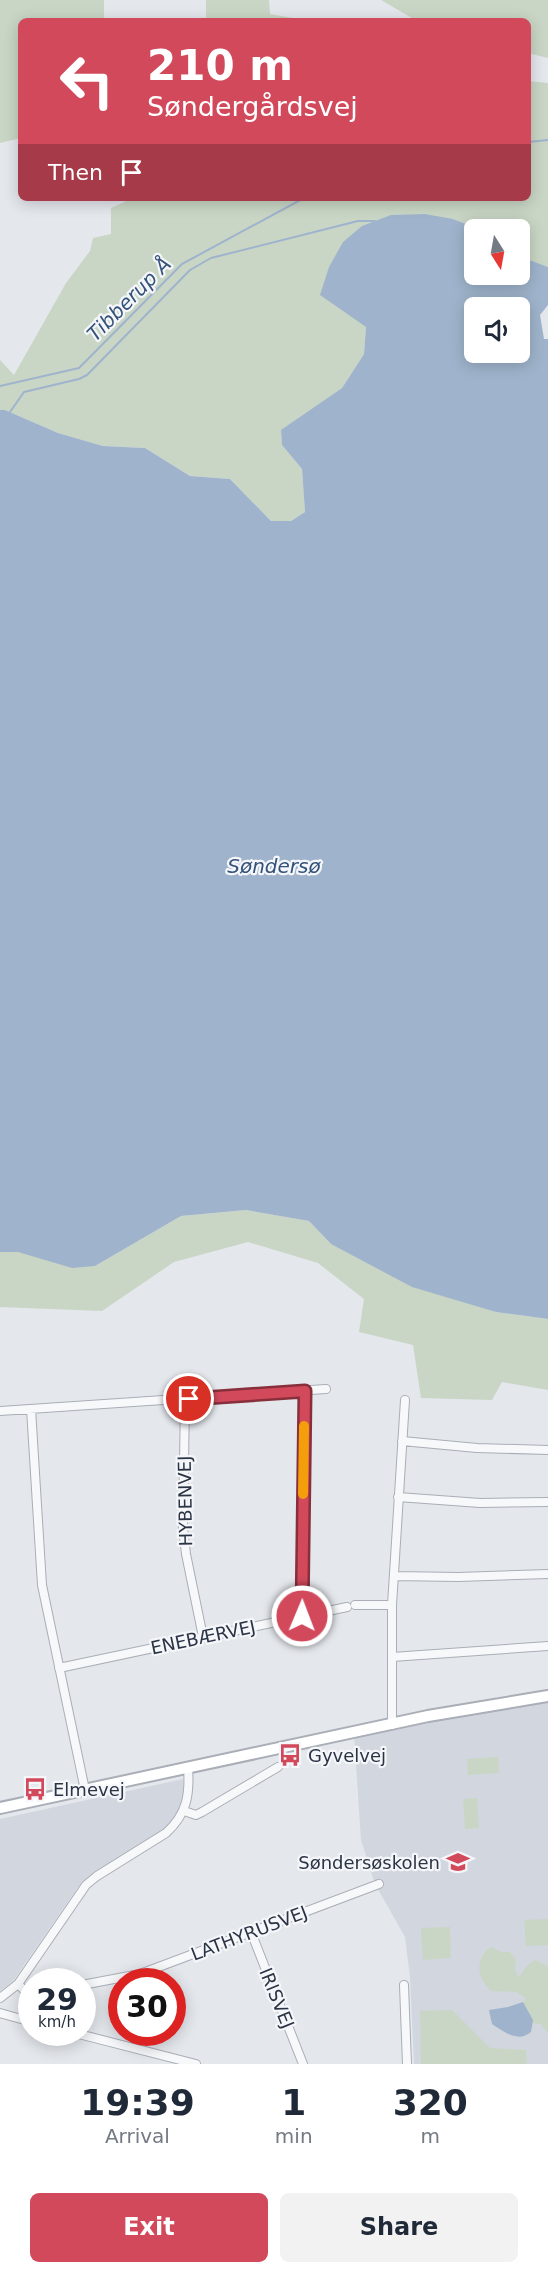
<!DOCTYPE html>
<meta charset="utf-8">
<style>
body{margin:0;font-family:"DejaVu Sans",sans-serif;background:#f2f2f3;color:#1f2937;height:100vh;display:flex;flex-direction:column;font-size:22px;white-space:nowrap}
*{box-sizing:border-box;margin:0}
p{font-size:20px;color:#747a83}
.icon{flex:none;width:33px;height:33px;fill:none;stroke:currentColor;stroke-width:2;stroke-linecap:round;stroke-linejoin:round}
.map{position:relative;height:2064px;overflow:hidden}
.drawer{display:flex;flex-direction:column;background:#fff;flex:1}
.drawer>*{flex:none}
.top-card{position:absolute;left:18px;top:18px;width:513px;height:183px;border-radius:9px;box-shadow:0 3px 15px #0003;background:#d1495b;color:#fff;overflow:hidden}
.needle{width:39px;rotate:169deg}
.tools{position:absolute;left:464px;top:219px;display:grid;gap:12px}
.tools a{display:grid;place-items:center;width:66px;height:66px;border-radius:9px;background:#fff;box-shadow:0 3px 15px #0003;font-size:30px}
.speed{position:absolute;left:18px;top:1968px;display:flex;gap:12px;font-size:30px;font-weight:700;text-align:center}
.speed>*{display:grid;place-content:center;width:78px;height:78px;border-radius:50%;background:#fff;box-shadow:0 3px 15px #0003;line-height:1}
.speed small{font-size:15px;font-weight:400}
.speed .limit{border:9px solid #d22;background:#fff;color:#111}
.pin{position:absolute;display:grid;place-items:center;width:51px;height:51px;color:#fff;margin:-26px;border:3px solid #fff;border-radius:50%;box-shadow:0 2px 6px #0007}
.me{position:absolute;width:66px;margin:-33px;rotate:1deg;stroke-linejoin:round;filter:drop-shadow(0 0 4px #0008)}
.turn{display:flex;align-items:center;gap:21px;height:126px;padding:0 30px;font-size:27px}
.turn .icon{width:78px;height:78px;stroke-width:2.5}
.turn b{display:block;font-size:42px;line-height:51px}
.then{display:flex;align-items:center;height:57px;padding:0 30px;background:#0003;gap:12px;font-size:22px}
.eta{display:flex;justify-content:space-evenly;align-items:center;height:102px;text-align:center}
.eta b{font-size:36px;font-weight:700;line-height:42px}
.primary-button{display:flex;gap:12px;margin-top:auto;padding:12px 30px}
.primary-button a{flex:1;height:69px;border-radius:9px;background:#d1495b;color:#fff;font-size:24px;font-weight:700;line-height:69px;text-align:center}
.primary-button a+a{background:#f2f2f3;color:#1f2937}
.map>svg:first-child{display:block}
.built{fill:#d2d6de}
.green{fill:#c9d6c5}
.water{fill:#9fb4cc;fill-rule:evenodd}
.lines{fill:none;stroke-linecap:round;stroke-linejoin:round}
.stream{stroke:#9fb4cc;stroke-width:2}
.street-casing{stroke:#a9aeb7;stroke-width:10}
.secondary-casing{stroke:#a9aeb7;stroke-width:14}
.street{stroke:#f7f8fa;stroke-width:8}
.secondary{stroke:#fff;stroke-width:10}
.route-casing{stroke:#882f3b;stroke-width:15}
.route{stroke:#d1495b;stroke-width:10}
.slow{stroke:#f59e0b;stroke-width:10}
.labels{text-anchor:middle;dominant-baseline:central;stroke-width:4.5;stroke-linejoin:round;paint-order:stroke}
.street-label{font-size:18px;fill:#2b3445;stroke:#f4f6f9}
.poi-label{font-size:18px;fill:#2b3445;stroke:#f4f6f9;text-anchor:start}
.water-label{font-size:20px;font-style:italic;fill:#34527a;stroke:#f4f6f9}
</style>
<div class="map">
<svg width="548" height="2064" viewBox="0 0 548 2064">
<rect width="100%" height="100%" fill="#e4e7ec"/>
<path class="built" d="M548 1693V2064H414L410 1977 405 1937 375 1884 361 1840 354 1734Z
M183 1779 184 1792 179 1811 171 1822 163 1830 88 1877 78 1887 13 1981 0 1991V1819Z"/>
<path class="green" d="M0 0H104V21H21V138L0 143Z
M206 0H269L270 14 310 21H206Z
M381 0H548V58L528 53V21H417Z
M528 81 548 83V267L519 256V230L479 229 453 219 366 327 364 354 342 388 281 431 282 445 302 469 305 512 291 521H271L230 479 190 476 145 448 103 446 58 433 5 410H0V360L14 375 66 283 90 251 93 238 111 234V208L133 198H528Z
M246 1210 309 1221 331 1244 496 1312 548 1319V1390L502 1382 492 1400 421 1398 413 1345 359 1332 364 1299 318 1263 248 1242 174 1262 102 1311 0 1307V1252H18L95 1266 181 1216Z
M498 1757 499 1773 468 1775 467 1759Z
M477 1798 479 1828 465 1829 463 1799Z
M548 1919V1945L526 1946 524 1920Z
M450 1927 451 1958 423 1960 421 1928Z
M491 1947 501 1952H510L516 1960 515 1971 519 1977 526 1967 535 1960 548 1966V2034L541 2024 532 2023 533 2020 523 2002 526 1998 516 1992 491 1991C477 1978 474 1958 491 1947Z
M452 2010 490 2048 526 2050 527 2064H421L420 2011Z"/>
<path class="water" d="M425 214 453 219 479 229 474 230V274H519V256L548 267V305L540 315 544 339H548V1319L496 1312 412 1287 331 1244 309 1221 246 1210 181 1216 95 1266 72 1268 18 1252H0V410H5L58 433 103 446 145 448 190 476 230 479 271 521H291L305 512 302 469 282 445 281 430 342 388 364 354 366 327 320 295 329 267 343 242 362 226 391 215ZM474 308H519V352H474Z
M523 2002 533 2020 531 2032C518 2043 504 2032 492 2024L489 2010 508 2007Z"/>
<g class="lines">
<path class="stream" d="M528 142 548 140
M0 386 79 368 182 264 304 198
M10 412 24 392 79 379 87 375 190 270 211 258 358 221H375"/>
<g class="street-casing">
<path id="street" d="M185 1399 183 1528 186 1554 203 1637
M31 1409 42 1585 85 1790
M0 1411 326 1389
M402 1441 477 1448 548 1450
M398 1497 480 1503 547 1502
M394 1576 458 1577 548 1574
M355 1605H392
M302 1616 305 1391
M392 1657 548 1646
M59 1668 347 1607
M392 1725V1605L405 1400
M184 1811 196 1815 202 1812 278 1767
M251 1932 303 2064
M18 1984 25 1991 32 1993
M82 1985 140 1974 379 1884
M404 1985 407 2064
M0 1998 18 1984 86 1885 97 1876 166 1833C187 1814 190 1795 188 1767
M0 2013 32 2022
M71 2032 196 2064"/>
</g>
<g class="secondary-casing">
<path id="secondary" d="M0 1808 428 1716 548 1696"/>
</g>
<use href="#street" class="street"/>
<use href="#secondary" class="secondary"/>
</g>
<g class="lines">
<g class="route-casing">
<path id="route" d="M189 1399 305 1391 302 1616"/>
</g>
<use href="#route" class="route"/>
<path class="slow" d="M303 1494 304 1426"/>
</g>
<defs>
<g id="bus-bare" transform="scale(1.8)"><path d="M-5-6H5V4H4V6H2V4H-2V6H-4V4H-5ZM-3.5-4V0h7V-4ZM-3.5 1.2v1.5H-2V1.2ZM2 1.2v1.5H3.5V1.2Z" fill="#d1495b" stroke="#f4f6f9" stroke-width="2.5" paint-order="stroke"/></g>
<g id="school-bare" transform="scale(1.8)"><path d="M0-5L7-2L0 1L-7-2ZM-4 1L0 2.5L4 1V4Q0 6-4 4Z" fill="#d1495b" stroke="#f4f6f9" stroke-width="2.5" paint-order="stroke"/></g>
</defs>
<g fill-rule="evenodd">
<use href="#bus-bare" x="290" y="1755"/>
<use href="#bus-bare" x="35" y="1789"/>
<use href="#school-bare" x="458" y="1862"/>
</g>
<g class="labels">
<g class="street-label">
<text transform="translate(185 1501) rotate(-91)">HYBENVEJ</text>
<text transform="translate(203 1637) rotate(-12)">ENEBÆRVEJ</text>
<text transform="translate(249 1933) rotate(-21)">LATHYRUSVEJ</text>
<text transform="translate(277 1998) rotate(68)">IRISVEJ</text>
</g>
<g class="poi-label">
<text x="308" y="1755">Gyvelvej</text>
<text x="53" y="1789">Elmevej</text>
<text x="440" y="1862" text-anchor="end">Søndersøskolen</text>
</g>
<g class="water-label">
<text transform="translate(129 299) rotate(-45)">Tibberup Å</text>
<text x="274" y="866">Søndersø</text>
</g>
</g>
</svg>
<div class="tools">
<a><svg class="needle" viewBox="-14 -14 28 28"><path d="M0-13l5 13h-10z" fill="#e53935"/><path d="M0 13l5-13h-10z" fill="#747a83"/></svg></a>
<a><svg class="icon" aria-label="sound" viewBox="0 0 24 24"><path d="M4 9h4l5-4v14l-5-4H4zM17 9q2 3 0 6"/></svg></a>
</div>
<div class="speed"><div>29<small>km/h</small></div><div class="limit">30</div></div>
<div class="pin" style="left:189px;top:1399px;background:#d93025"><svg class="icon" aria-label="arrive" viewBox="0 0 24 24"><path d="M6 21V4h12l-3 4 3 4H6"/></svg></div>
<svg class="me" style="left:302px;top:1616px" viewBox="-20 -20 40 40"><circle r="17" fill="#d1495b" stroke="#fff" stroke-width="3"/><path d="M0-11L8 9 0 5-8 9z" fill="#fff"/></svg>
<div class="top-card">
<div class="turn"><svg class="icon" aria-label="left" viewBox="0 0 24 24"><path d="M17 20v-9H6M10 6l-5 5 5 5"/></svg><div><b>210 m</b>Søndergårdsvej</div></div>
<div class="then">Then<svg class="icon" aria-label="arrive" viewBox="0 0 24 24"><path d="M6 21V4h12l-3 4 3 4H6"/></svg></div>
</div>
</div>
<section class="drawer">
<div class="eta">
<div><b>19:39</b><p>Arrival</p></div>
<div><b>1</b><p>min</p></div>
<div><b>320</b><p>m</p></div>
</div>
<div class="primary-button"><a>Exit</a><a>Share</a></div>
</section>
